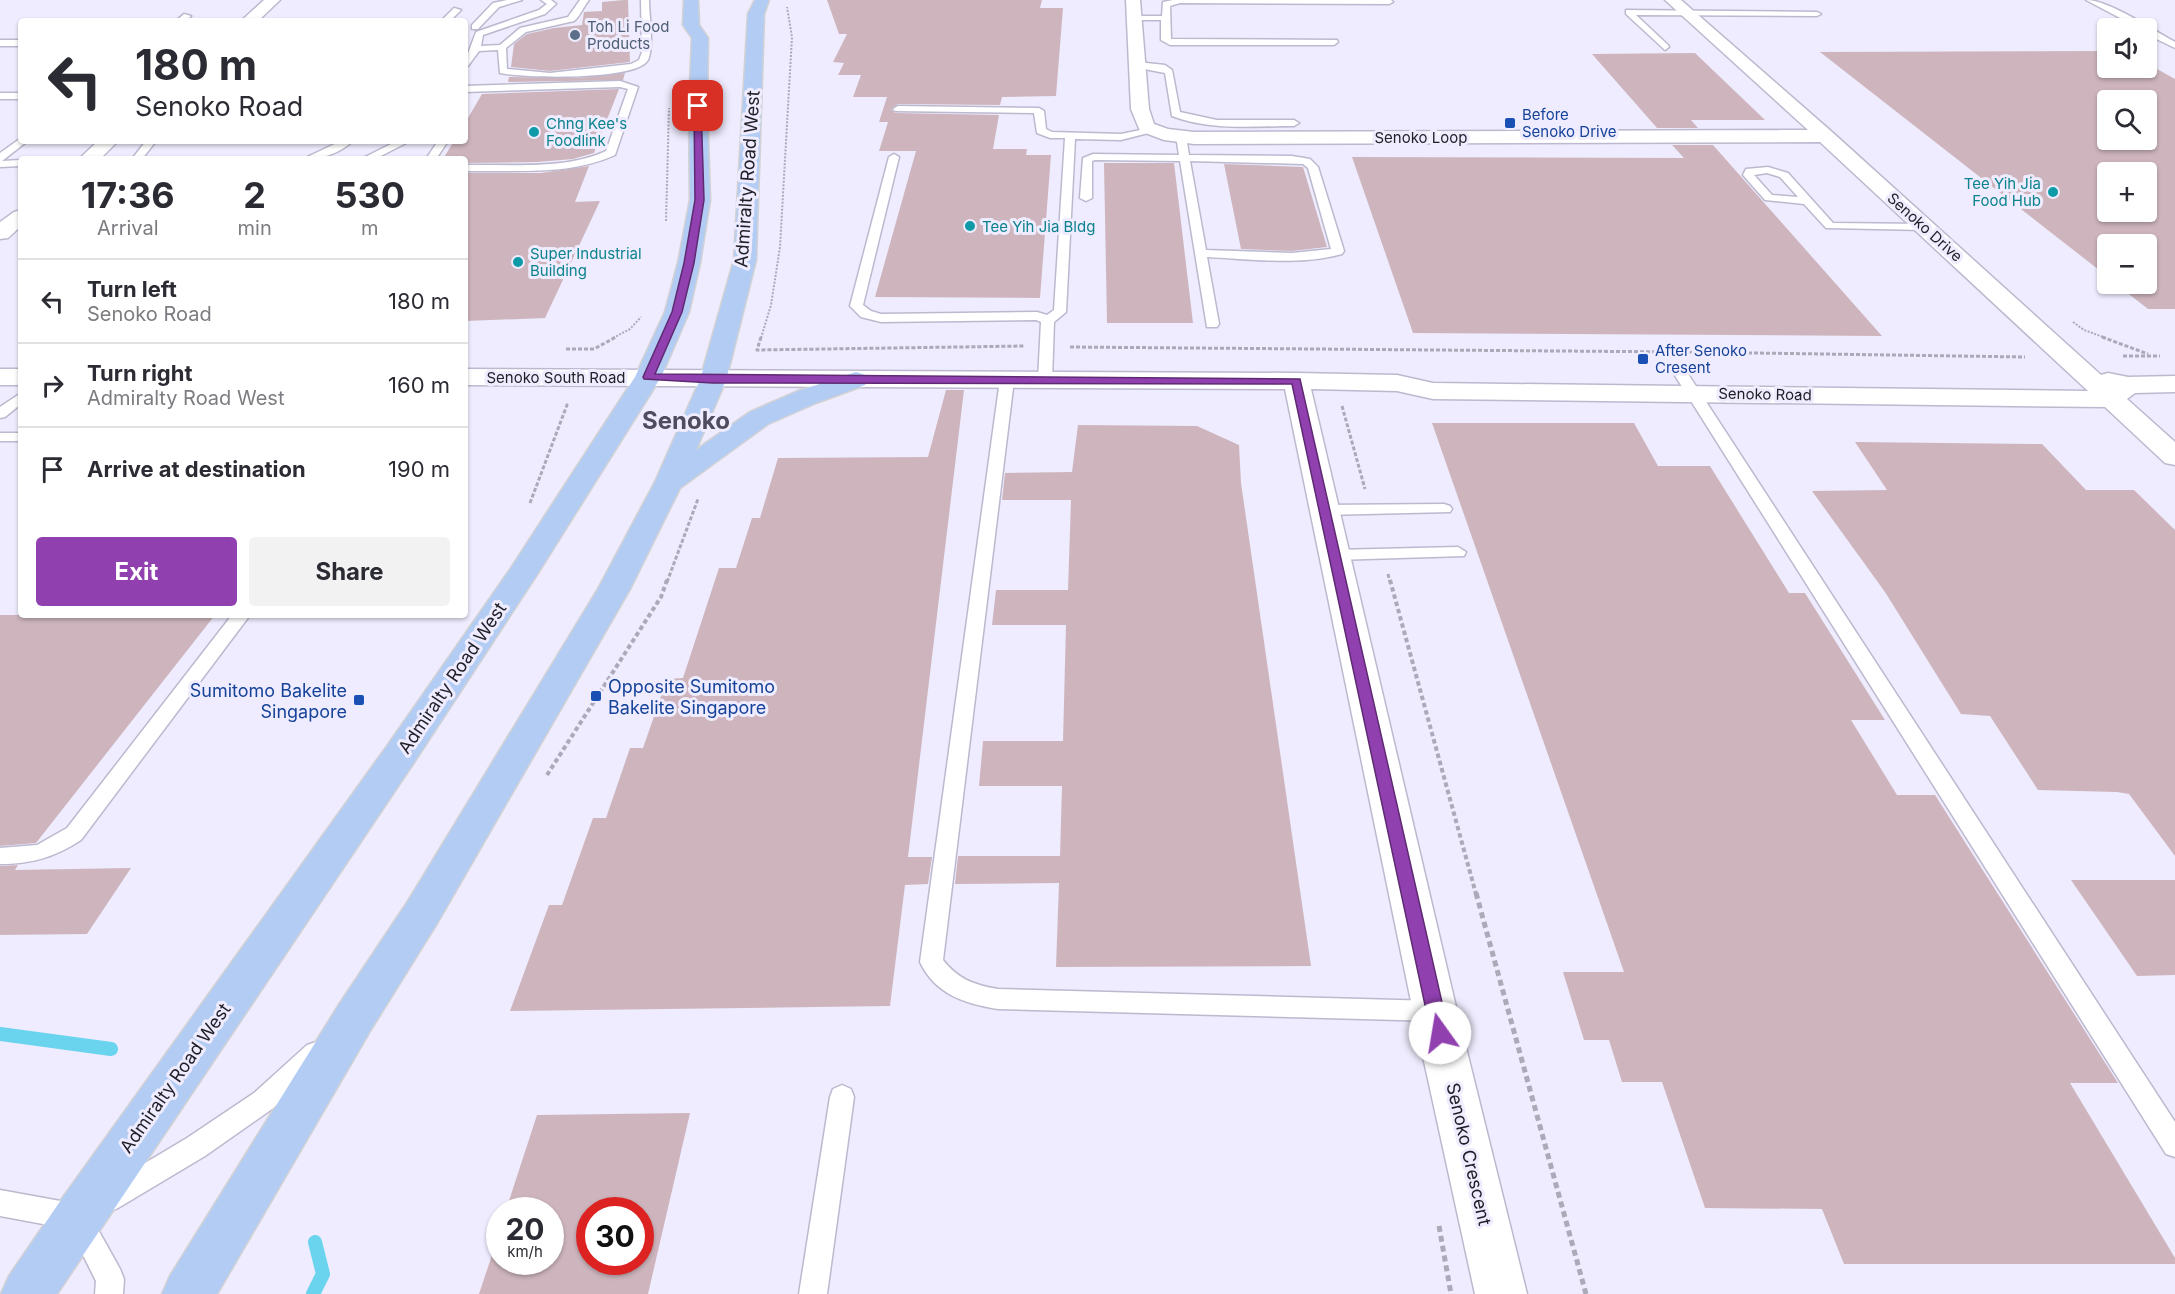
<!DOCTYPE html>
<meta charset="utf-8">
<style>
body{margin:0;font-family:Inter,sans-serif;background:#f2f2f3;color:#2b2b33;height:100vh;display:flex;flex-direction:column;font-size:22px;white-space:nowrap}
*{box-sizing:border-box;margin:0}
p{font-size:20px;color:#7c7c81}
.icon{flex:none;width:33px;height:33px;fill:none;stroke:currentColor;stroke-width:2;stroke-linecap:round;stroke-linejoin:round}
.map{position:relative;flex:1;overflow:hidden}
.details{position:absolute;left:18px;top:156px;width:450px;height:462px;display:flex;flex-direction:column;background:#fff;border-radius:6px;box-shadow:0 2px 4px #0004}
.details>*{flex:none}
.banner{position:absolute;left:18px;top:18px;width:450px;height:126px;border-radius:6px;box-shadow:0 2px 4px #0004;background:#fff;color:#2b2b33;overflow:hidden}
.tools{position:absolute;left:2097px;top:18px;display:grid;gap:12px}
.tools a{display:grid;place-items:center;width:60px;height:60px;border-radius:6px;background:#fff;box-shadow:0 2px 4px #0004;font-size:30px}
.speed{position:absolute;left:486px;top:1197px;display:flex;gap:12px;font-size:30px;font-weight:700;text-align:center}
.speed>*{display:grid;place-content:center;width:78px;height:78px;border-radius:50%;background:#fff;box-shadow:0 2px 4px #0004;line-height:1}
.speed small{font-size:15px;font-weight:400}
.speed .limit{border:9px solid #d22;background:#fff;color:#111}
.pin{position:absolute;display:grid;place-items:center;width:51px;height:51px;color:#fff;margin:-26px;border-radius:12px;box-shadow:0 3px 9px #0006}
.me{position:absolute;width:66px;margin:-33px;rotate:347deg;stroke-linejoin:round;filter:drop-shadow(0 0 4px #0008)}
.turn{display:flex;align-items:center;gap:21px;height:126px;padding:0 18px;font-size:27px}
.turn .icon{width:78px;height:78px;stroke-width:2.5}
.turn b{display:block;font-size:42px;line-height:51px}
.eta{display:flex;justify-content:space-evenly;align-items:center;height:102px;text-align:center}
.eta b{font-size:36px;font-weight:700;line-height:42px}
.cta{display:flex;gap:12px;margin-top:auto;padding:12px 18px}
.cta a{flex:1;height:69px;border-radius:6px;background:#9140b0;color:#fff;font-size:24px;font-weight:700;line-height:69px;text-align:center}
.cta a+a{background:#f2f2f3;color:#2b2b33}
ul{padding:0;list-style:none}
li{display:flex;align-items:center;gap:18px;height:84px;padding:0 18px;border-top:2px solid #e1e1e2}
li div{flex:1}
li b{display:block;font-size:22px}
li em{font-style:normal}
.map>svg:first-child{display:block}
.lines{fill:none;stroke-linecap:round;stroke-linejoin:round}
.stream{stroke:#6ad3ed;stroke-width:14}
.building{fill:#ceb5bd;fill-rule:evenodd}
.service-casing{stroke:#bcb9cf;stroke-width:3}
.minor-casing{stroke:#bcb9cf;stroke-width:3}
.primary-casing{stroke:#d2d2d4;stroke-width:3}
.path-far3{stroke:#abaab8;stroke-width:2;stroke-dasharray:2 1.5;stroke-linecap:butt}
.path-far2{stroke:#abaab8;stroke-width:3;stroke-dasharray:4 2;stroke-linecap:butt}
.path-far1{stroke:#abaab8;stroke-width:4;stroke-dasharray:4.5 3;stroke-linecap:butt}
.path{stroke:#abaab8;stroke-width:5;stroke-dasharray:6 4;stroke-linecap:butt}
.service{fill:#fff;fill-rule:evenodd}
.minor{fill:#fff;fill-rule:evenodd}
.primary{fill:#b3ccf4;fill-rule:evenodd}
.route{fill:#9140b0;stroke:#5e2a72;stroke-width:1.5}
.service-dot{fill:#5c6f8a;stroke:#eeecfe;stroke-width:2}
.transit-dot{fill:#1a4fb4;stroke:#eeecfe;stroke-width:2}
.culture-dot{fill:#0f9aa8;stroke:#eeecfe;stroke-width:2}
.labels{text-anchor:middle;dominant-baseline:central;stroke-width:6;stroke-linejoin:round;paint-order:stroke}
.far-service-label{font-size:15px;fill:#4e5e75;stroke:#eeecfe;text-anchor:start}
.far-transit-label{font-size:15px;fill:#164399;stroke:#eeecfe;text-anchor:start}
.far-culture-label{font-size:15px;fill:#0d838f;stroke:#eeecfe;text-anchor:start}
.far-street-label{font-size:15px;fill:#201f27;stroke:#eeecfe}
.street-label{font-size:18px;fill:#201f27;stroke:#eeecfe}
.transit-label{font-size:18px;fill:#164399;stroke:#eeecfe;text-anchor:start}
.district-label{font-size:24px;font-weight:bold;fill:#4f4c5f;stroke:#eeecfe}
</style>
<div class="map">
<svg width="2175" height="1294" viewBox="0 0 2175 1294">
<rect width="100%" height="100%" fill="#eeecfe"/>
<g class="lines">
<path class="stream" d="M0 1034 111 1049
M313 1294 323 1274 315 1242"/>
</g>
<path class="building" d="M624 0H628L630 62 550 71 511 67 514 44 527 34 554 28 582 25 584 12 602 11V2Z
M827 0H1042L1040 8H1063L1056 96 1002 97 1000 105 898 104 891 109 895 113 999 115 993 149H1027L1026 155H1051L1040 298 875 297 916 151H879L888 122H879L887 97H853L861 75H838L844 63 833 62 847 34H839Z
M2108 51V68H2146V63L2175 79V309H2148L2116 284H2146V244H2108V277L1820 52ZM2108 100H2146V140H2108ZM2108 172H2146V212H2108Z
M1695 53 1765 120H1691L1698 128H1657L1592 54Z
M625 73 623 80 508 82 509 77 578 78Z
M619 89 594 153 573 159 537 162 465 163V159H443L454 141H465V123L482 94Z
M1672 145H1713L1882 336 1413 333 1352 157 1684 158Z
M1104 163H1174L1193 323H1107Z
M1224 164 1303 167 1327 247 1292 251 1241 249Z
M589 166 575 202 600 201 545 318 465 321V173H541Z
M946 390H964L908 857H932L928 884 905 885 890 1006 510 1011 549 905H562L593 818H606L630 748H643L667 679 683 678 719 568H736L752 518H760L778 458 928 457Z
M1432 423H1634L1658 466H1710L1789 593H1805L1885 720H1851L1897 795H1935L2118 1083H2070L2175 1258V1264H1844L1822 1209 1705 1208 1662 1082H1622L1609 1040H1584L1563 972H1624Z
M1078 425 1197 426 1239 445 1241 483 1311 966 1056 967 1059 883 955 884 958 856H1060L1062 786H979L983 741H1063L1066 625H992L996 590H1068L1071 500H1002L1005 473 1072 472Z
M1855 442 2042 444 2086 490H2134L2175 530V856L2129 794 2117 792 2038 790 1990 716 1961 714 1885 592 1812 491 1887 490Z
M0 615H215L36 843 0 846Z
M18 865 15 870 131 868 87 934 0 935V866Z
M2071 880H2175V975L2137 976Z
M690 1113 648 1294H479L500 1231V1262H550V1210H506L537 1115ZM590 1210H640V1262H590Z"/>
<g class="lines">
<g class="service-casing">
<path id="service" d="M507 0H522L499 7 478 29H472V25L493 3Z
M541 0H551L556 4 545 14 483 35 481 46 500 45 520 28 568 17 580 0H589C583 7 581 15 574 21L526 32 506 48 507 69 550 73 631 64 639 60 642 52 641 0H649C649 15 654 47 648 60 637 81 522 78 500 73L498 50 479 51 468 66 465 67C465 59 473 41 476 32L539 10 547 4Z
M1173 0H1391L1393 2 1389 4 1180 3 1170 6 1171 39 1337 40 1338 42 1334 45H1170L1161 40V20H1134L1130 18 1134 16H1162L1163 2Z
M2086 0C2109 0 2153 30 2175 42V48L2146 34V28H2139Z
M454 8 461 10 450 21H441Z
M1626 10 1817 12 1821 14 1817 16 1636 15 1668 45 1669 47 1665 50 1626 14Z
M184 14 191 16 185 21H176Z
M0 40H21V46H0Z
M1137 62 1165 65 1172 70 1180 112 1217 120H1294L1299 123 1294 126C1253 126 1211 131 1172 116L1165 73 1134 67 1132 65Z
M620 81 638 87 615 155C570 176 513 170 465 171V165C510 164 565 170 606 151L628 89 620 87 465 92V86Z
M0 93H21V99H0Z
M898 106 1039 108 1044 111 1046 129 1052 132 1121 134 1155 127 1160 130 1121 140 1075 139 1066 312 1054 322 1052 380 1050 383 1045 384 1038 380 1041 322 1036 320 881 322 861 317 850 306 889 157 894 154 899 157 863 305 871 311 881 314 1037 312 1047 315 1054 310 1065 138H1050L1037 133 1034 113 895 111 893 109Z
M1181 133 1186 136 1189 155 1292 156 1310 159 1318 167 1344 251 1342 254C1299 266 1252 259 1207 257L1219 324 1217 327H1207L1180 161 1095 160 1092 161V198L1086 201 1080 198 1083 158 1093 154 1179 155 1176 136ZM1190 161 1303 164 1308 168 1331 249 1292 253 1206 250Z
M21 138V141H26L25 143 2 161 21 160V166L0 167V153Z
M146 141H156L142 159H132Z
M341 141H353C339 154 321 159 303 159Z
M397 141H410L375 159H361Z
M438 141H448L436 159H426Z
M1768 167 1788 173 1833 223 1925 224 1931 227 1925 230 1826 228 1804 204 1765 200 1743 175 1746 169ZM1767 173 1780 177 1798 197 1772 195 1754 175Z
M1681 370 1688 374 2175 1122V1157L2166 1154 1674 374Z
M1007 376 1014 380 943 960C958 979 974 985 998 989L1435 1001 1443 1004 1447 1011 1443 1018 1435 1021 998 1009C965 1004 935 994 920 962L1000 380Z
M21 393V404L5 417 0 418V407Z
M0 433H21V441H0Z
M1444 504 1450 506 1452 509 1450 512 1324 515 1316 510 1324 505Z
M1458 547 1466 552 1464 556 1335 560 1329 559 1327 555 1329 551 1335 550Z
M232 615H250L81 840C55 857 32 864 0 864V848L37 845 67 828Z
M316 1042 325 1045 328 1053 325 1061 272 1109 205 1156 118 1208 109 1212 100 1208 96 1199 100 1190 187 1138 254 1093 307 1045Z
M842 1085 851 1089 854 1097 827 1294H799L830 1097 833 1089Z
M0 1190 77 1204 86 1208 120 1269 124 1279 123 1294H95L96 1281 70 1229 0 1216Z"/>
</g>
<g class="minor-casing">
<path id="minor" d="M264 0H280L258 21H241Z
M1126 0H1140L1149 109 1154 124 1168 129 1194 132 1808 130 1665 0H1681L1832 132 2101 375 2108 373 2128 377 2175 376V392L2135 393 2127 399 2175 442V465L2165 463 2105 407 1433 399 1397 391 1311 389 1457 1011 1527 1294H1475L1413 1011 1285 389 465 385V369L1296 373 1397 375 1433 383 2088 391 1820 142 1194 144 1164 140 1140 131 1131 109Z
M98 141H118L100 159H79Z
M21 210V226L8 238 0 239V222L14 212Z
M0 369H21V385H0Z"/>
</g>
<g class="primary-casing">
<path id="primary" d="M684 0H698L699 25 708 38 707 106 710 200 700 263 689 312 661 377 538 573 413 764 57 1294H1L9 1276 61 1200 387 746 511 568 635 377 665 312 678 263 690 200 689 106 692 38 683 25Z
M755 0H769L764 14 756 260 726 380 696 450 750 412 798 391 856 372 865 375 869 380 865 385 816 403 768 424 680 488 630 589 436 925 370 1031 217 1294H162L170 1276 340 1003 408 901 598 589 655 482 700 380 734 260 748 14Z"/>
</g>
<path class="path-far3" d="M666 221 669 108
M2073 322 2084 330 2106 338
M613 338 630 329 641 317
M761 338 771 305 780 247 792 37 787 7"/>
<path class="path-far2" d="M761 337 757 350 1024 346
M2102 337 2148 354
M1070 347 1681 352
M566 349H594L616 337
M1688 352 2025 357
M2123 356H2160
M1342 406 1365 489
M530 503 567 405H565
M1388 574 1390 582
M667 582 698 499"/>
<path class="path-far1" d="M1390 580 1476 894
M547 775 661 597 667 580"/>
<path class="path" d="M1476 893 1586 1294
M1439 1226 1451 1294"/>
<use href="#service" class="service"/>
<use href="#minor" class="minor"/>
<use href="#primary" class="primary"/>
</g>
<path class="route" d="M698 104 701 106 704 200 694 263 682 312 655 374 1300 379 1449 1033 1447 1038 1440 1041 1434 1038 1431 1033 1292 384 713 383 644 379 643 377 672 312 684 263 695 200 694 106Z"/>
<circle class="service-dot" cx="575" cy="35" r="6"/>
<g class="transit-dot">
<rect x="1504" y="117" width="12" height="12" rx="3"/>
<rect x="1637" y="353" width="12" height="12" rx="3"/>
<rect x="590" y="690" width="12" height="12" rx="3"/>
<rect x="353" y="694" width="12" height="12" rx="3"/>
</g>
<g class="culture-dot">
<circle cx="534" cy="132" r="6"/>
<circle cx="2053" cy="192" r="6"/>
<circle cx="970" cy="226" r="6"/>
<circle cx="518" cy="262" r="6"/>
</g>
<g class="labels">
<g class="far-service-label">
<text x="587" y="26">Toh Li Food<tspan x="587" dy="17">Products</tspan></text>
</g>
<g class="far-transit-label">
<text x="1522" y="114">Before<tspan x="1522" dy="17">Senoko Drive</tspan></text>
<text x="1655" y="350">After Senoko<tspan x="1655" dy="17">Cresent</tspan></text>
</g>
<g class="far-culture-label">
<text x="546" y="123">Chng Kee's<tspan x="546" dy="17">Foodlink</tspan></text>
<text x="2041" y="183" text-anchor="end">Tee Yih Jia<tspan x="2041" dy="17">Food Hub</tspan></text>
<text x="982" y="226">Tee Yih Jia Bldg</text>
<text x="530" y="253">Super Industrial<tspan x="530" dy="17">Building</tspan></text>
</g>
<g class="far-street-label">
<text x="1421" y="137">Senoko Loop</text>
<text transform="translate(1925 227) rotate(42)">Senoko Drive</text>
<text x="556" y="377">Senoko South Road</text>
<text transform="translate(1765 394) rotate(1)">Senoko Road</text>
</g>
<g class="street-label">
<text transform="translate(747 179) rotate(-86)">Admiralty Road West</text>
<text transform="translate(452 678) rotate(-56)">Admiralty Road West</text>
<text transform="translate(175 1078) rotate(-55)">Admiralty Road West</text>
<text transform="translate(1469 1154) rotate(77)">Senoko Crescent</text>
</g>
<g class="transit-label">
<text x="608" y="686">Opposite Sumitomo<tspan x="608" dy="21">Bakelite Singapore</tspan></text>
<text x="347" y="690" text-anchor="end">Sumitomo Bakelite<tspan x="347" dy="21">Singapore</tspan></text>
</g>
<g class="district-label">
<text x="686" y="420">Senoko</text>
</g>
</g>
</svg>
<div class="tools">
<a><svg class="icon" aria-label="sound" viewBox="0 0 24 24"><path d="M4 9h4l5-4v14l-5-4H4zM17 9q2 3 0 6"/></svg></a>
<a><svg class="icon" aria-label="search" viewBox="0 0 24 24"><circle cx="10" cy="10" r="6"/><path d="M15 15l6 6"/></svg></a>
<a>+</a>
<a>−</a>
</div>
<div class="speed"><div>20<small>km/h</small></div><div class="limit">30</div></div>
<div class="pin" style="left:698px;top:106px;background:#d93025"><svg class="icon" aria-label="arrive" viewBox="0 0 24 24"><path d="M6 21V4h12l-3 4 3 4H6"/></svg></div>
<svg class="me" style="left:1440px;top:1033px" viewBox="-20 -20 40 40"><circle r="19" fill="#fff"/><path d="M0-13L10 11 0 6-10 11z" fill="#9140b0"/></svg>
<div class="banner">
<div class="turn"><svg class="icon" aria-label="left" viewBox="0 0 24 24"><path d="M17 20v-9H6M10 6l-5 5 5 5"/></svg><div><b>180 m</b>Senoko Road</div></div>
</div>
<section class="details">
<div class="eta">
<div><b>17:36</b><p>Arrival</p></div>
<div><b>2</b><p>min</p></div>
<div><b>530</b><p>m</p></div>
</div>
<ul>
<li><svg class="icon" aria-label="left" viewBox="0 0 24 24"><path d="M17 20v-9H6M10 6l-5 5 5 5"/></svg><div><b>Turn left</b><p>Senoko Road</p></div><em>180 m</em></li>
<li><svg class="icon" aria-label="right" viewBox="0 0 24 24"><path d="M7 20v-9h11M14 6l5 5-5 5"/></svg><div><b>Turn right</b><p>Admiralty Road West</p></div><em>160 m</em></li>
<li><svg class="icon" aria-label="arrive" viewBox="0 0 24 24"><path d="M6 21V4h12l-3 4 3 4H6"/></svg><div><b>Arrive at destination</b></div><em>190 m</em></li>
</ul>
<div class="cta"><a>Exit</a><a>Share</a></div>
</section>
</div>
